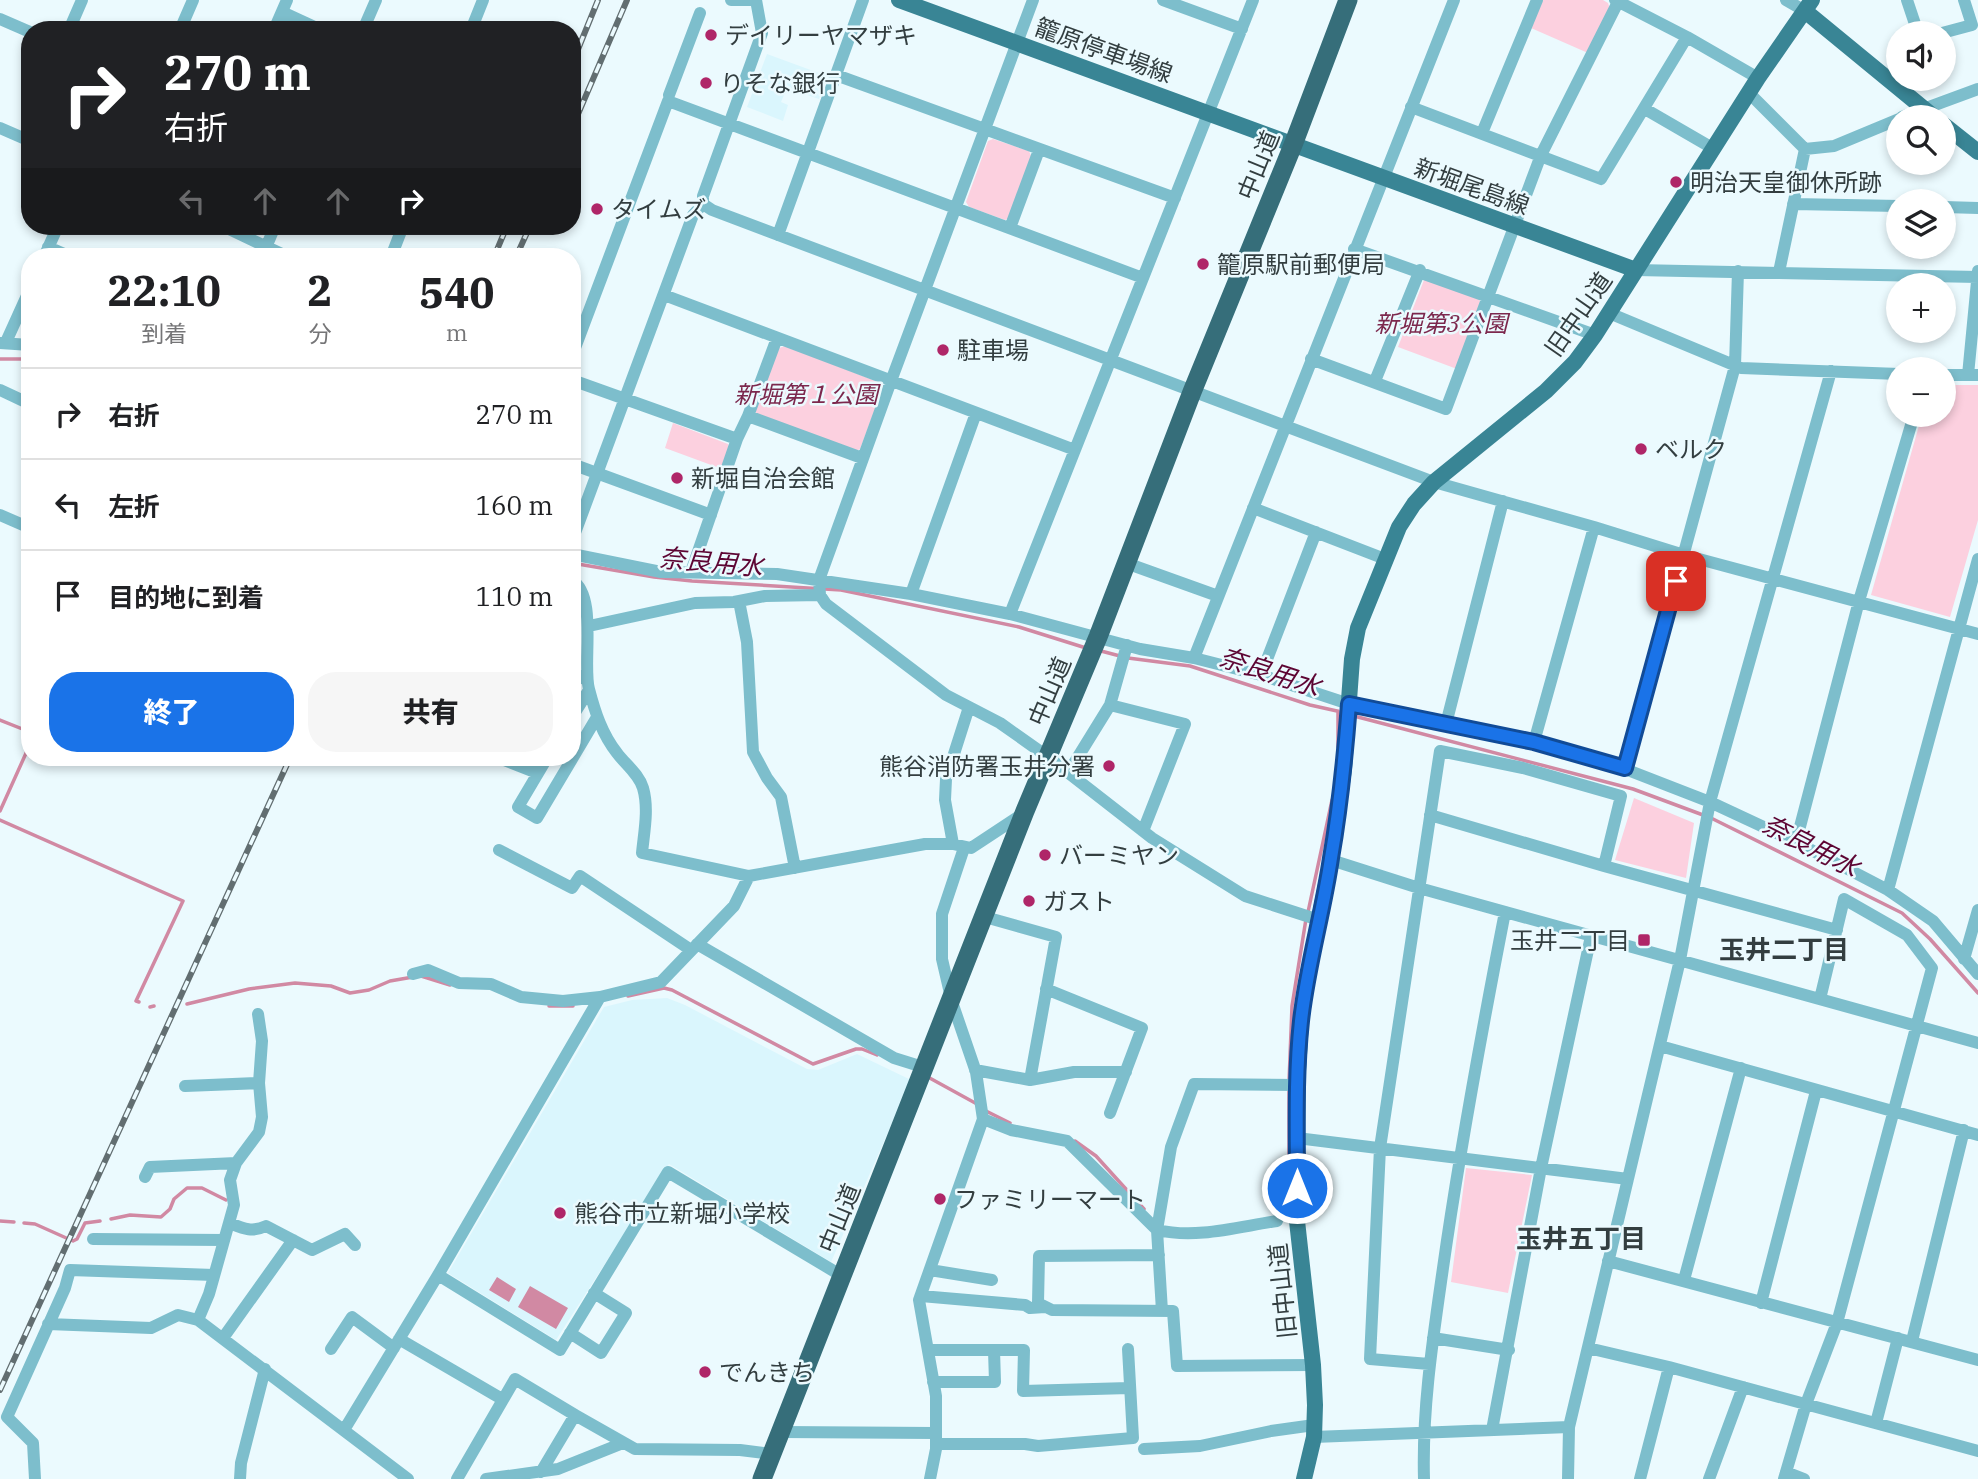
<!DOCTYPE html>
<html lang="ja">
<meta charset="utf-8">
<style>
body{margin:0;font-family:"IBM Plex Serif","Noto Sans JP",serif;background:#f6f6f6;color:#202124;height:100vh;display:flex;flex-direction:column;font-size:26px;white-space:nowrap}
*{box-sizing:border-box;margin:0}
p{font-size:23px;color:#757577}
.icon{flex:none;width:38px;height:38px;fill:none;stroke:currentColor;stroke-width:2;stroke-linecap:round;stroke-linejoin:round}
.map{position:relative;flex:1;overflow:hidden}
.sheet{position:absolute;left:21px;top:248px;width:560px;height:518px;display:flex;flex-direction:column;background:#fff;border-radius:28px;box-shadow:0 4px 10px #0003}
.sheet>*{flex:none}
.banner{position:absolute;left:21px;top:21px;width:560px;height:214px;border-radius:28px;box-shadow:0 4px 10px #0003;background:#202124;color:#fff;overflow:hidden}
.controls{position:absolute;left:1886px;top:21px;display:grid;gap:14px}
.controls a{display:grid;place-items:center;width:70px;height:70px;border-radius:50%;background:#fff;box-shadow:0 4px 10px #0003;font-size:35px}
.pin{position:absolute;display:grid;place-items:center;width:60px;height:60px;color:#fff;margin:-30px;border-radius:14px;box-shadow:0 4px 10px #0006}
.me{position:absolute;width:77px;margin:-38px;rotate:0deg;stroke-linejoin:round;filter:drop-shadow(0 0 5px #0008)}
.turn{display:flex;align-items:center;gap:24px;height:147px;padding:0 28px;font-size:32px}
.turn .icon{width:91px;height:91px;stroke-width:2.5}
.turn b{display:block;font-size:49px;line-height:60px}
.lanes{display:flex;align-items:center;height:66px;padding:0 28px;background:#0003;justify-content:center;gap:35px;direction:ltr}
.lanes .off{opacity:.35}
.eta{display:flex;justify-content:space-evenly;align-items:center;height:119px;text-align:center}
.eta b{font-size:42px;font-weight:800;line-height:49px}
.action{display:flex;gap:14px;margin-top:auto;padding:14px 28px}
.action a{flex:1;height:80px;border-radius:28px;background:#1a73e8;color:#fff;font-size:28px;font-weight:800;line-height:80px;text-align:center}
.action a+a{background:#f6f6f6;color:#202124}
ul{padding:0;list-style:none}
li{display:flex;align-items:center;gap:21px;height:91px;padding:0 28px;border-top:2px solid #e0e0e0}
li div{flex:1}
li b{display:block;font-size:26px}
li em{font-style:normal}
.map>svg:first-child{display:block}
.built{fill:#daf6fd}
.green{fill:#fcd0df}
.water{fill:#d189a3}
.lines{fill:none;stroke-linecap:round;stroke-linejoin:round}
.stream{stroke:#d189a3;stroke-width:3.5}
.minor{stroke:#7dbecc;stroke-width:12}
.major{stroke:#398595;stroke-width:16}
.highway{stroke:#366e7a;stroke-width:19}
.rail-casing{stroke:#626e71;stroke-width:6}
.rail{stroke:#ebfafe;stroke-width:3.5;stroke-dasharray:10;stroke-linecap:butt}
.route-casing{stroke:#114b97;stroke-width:18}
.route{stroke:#1a73e8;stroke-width:12}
.poi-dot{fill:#af2668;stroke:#ebfafe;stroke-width:2.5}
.labels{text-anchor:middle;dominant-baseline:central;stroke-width:5;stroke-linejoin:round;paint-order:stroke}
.poi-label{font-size:24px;fill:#333e40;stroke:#ebfafe;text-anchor:start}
.street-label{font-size:24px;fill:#333e40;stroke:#ebfafe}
.park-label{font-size:24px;font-style:italic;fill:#7c284d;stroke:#ebfafe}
.water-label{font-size:26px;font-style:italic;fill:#5d0533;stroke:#ebfafe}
.neighbourhood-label{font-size:26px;font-weight:bold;fill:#333e40;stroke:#ebfafe}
</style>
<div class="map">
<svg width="1978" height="1479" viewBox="0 0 1978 1479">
<rect width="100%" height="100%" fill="#ebfafe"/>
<path class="built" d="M767 54 827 76 819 99 787 88 781 102 788 105 783 121 747 107Z
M667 998 685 1005 807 1069 818 1070 857 1054 911 1080 831 1262 669 1164 556 1340 448 1273 604 1007 632 1000Z"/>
<path class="green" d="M1543 0H1603L1608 3 1610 9 1588 53 1531 28Z
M993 139 1029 151 1032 158 1011 217 1005 220 969 207 966 202 988 141Z
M1429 279 1479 299 1481 304 1457 369 1398 347 1424 280Z
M785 346 881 383 883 388 860 449 855 452 758 416 755 411 779 348Z
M1944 385H1978V520L1950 617 1871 595 1922 415H1944Z
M673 423 728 444 730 448 722 469 665 448Z
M1634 798 1694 823 1686 878 1615 860Z
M1466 1168 1532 1175 1508 1293 1451 1282Z"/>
<path class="water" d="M497 1277 516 1289 509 1302 489 1290Z
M530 1286 568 1308 556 1329 518 1307Z"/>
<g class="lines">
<path class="stream" d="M0 359H30
M572 563 654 577 692 581 841 590 1019 627 1086 648
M1101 651 1120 656
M1128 658 1190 666 1310 705 1337 711
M1338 711V747
M1354 716 1633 789 1703 815
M0 720 30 732
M0 811 27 751
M1711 818 1902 913 1930 939 1978 993
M0 820 183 901 136 1001 139 1002
M1308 912 1332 800
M421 976 450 985
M628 996 664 988 672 990 813 1064 856 1049H862L877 1055
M187 1004 249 989 295 983 331 986 350 993 369 990 390 981 413 977
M549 1006H573
M150 1007 154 1006
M926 1076 977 1104
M1289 1082 1292 1006 1306 919
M1289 1090V1176
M986 1111 1010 1123
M1075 1141 1096 1156 1144 1209
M111 1219 130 1215 161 1217 170 1209 174 1199 187 1188H202L226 1200
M0 1221 14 1222
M24 1223 35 1224 73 1241 77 1239 85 1223 100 1221"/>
<path class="minor" d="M731 0H756L762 33 703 196V204L712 210 1434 482 1594 527 1684 555 1978 634
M1033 0 891 381 819 580 820 595 826 604 946 695 1000 723 1048 757 1152 838 1245 896 1319 920
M1163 0 1242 29
M1615 0 1687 37
M1786 0 1805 11
M1907 0 1918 33
M282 12 321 30
M0 19 30 32
M69 30 82 0
M180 30 193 0
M274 30 287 0
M363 30 376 0
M471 30 483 0
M1942 33 1972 25 1964 0
M836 75 1175 198
M1749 93 1805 149
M669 95 700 13
M1411 107 1601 179 1687 37 1758 78
M1645 109 1714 149
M1902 117 1978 89
M0 128 30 141
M1482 133 1537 0
M1793 204 1899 206
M1944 207 1978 208
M223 226 288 257
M1010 228 1039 150
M778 235 863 0
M48 247 71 257
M1354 249 1595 335
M44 257 58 226
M262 257 275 226
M391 257 403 226
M1636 270 1978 277
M1779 272 1805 149 1834 146 1899 119
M664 295 1075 450
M1609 313 1741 368 1899 374
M777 338 748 416 862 458
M6 342 30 289
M0 343 30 345
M572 356 668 101 1143 278
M1311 359 1446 409 1541 155 1619 0
M1944 375H1978
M1968 375 1978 271
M572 380 737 439
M1375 381 1420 270
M0 390 30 404
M572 464 711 515
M1253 508 1385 559
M0 515 30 528
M572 541 693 215 703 204
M572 554 661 572 777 574 911 594 1010 614 1140 649 1194 658 1261 675 1349 704 1534 742 1625 769 1710 802 1796 842 1888 890 1933 921 1978 974
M1126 563 1218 596
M691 572 737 439 748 416
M572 580C598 596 582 664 589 689 595 712 602 734 617 753 625 764 639 774 643 788 649 809 644 832 642 853L749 876 925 844H953L971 848 1024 813
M911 594 976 413
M739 601 747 642 753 752 767 778 781 797 795 868
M1010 614 1253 0
M589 626 695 603 734 602 765 596 820 595
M1194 658 1454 0
M572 673 587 680
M1261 675 1316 532
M1110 705 1185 724 1143 831
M572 717 589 690
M1446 724 1503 501
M1534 742 1594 527
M499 758 537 773
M547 758 518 807 537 818 597 717
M1625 769 1735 366 1738 271
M1068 773 1110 705 1127 645
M1430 815 1604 866 1837 930
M1796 842 1859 601 1914 415
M953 844 945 800 946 779 969 707
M499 850 572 888 580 876 691 950
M1331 860 1419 888 1978 1043
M1888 890 1978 559
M697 944 894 1058 926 1068
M1964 959 1978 910
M413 974 428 970 459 983 491 984 521 997 563 1001 600 997
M1046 989 1142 1028 1110 1113
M1660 1046 1978 1135
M975 1070 1030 1080 1056 937 985 917
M1030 1080 1074 1072H1126
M185 1086 259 1083
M983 1119 1011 1130 1067 1141 1157 1230C1197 1239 1237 1227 1277 1221
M1297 1138 1628 1179
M145 1177 150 1167 236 1163
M229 1223C242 1228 252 1233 266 1226L312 1250 345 1234 355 1245
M93 1239 224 1240
M1159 1255 1039 1256 1038 1303 1052 1310 1173 1311 1177 1366 1313 1365
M1608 1261 1978 1360
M930 1270 992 1280
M438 1275 560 1350 668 1172 842 1276
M1684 1280 1741 1068
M921 1296 1025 1305 1030 1308 1045 1307
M1761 1303 1816 1091
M1162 1311 1157 1230 1171 1147 1194 1084 1297 1085
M198 1320 209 1294 234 1205 230 1180 236 1163 259 1132 262 1117 259 1083 262 1041 258 1014
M48 1324 151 1328 178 1315 198 1320 408 1479
M570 1333 601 1353 626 1313 594 1293
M223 1338 293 1240
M1433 1338 1509 1350
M399 1339 502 1399
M1912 1341 1964 1130
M1588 1348 1669 1367 1978 1451
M331 1349 352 1317 394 1348
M928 1350H1024L1023 1391 1129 1388
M1429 1364 1370 1359 1380 1148 1440 751 1523 768 1621 796 1604 866
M933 1382H995L994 1350
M1876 1423 1898 1338
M344 1430 438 1275 600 997 661 982 734 906 749 876
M1492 1430 1541 1168 1591 936
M781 1432 935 1433
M1314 1437 1569 1427
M936 1444H1025L1038 1446 1133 1438 1128 1349
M1144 1449 1200 1446 1271 1431 1314 1425
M541 1472 575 1415 635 1449 740 1450 772 1454
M1786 1472 1804 1479
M35 1479 33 1443 7 1417 65 1288 70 1270 214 1275
M240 1479 241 1463 265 1369
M457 1479 515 1379 575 1415
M486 1479 558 1469 623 1443
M930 1479 936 1449V1396L919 1300 983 1119 976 1072 952 1002 942 959V914L964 848
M1424 1479C1422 1408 1433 1338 1443 1268 1460 1148 1482 1030 1505 912
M1568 1479 1569 1427 1680 960 1710 802 1831 371
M1640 1479 1669 1367
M1709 1479 1743 1387
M1784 1479 1806 1404 1837 1323 1932 968 1907 935 1844 899 1820 999"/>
<path class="major" d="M899 0 1636 270
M1805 11 1934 117
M1944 125 1978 152
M1304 1479 1314 1437 1315 1405 1313 1365 1296 1212 1298 1071 1301 1022 1307 979 1331 860 1344 769 1352 659 1358 628 1399 527 1414 504 1434 482 1546 391 1575 362 1595 335 1758 78 1812 0"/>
<path class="highway" d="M762 1479 1025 811 1098 637 1192 392 1293 145 1348 0"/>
<g class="rail-casing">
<path id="rail" d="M572 64 598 0
M572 128 627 0
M494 257 507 226
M516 257 530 226
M0 1390 290 758"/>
</g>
<use href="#rail" class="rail"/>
</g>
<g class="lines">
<g class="route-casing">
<path id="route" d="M1297 1188C1297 1132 1295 1076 1301 1021 1307 966 1323 913 1331 858 1340 807 1345 756 1349 704L1534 742 1625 768 1676 581"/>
</g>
<use href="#route" class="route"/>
</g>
<g class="poi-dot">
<circle cx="711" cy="35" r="7"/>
<circle cx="706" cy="83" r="7"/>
<circle cx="1676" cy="182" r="7"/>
<circle cx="597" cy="209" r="7"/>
<circle cx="1203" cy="264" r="7"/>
<circle cx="943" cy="350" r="7"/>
<circle cx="1641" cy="449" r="7"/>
<circle cx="677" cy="478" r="7"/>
<circle cx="1109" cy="766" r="7"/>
<circle cx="1045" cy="855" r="7"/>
<circle cx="1029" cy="901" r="7"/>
<rect x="1637" y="933" width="14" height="14" rx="3.5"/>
<circle cx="940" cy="1199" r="7"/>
<circle cx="560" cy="1213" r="7"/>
<circle cx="705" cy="1372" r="7"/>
</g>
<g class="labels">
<g class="poi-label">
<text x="725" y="35">デイリーヤマザキ</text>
<text x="720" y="83">りそな銀行</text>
<text x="1690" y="182">明治天皇御休所跡</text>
<text x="611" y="209">タイムズ</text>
<text x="1217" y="264">籠原駅前郵便局</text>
<text x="957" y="350">駐車場</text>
<text x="1655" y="449">ベルク</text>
<text x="691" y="478">新堀自治会館</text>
<text x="1095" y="766" text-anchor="end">熊谷消防署玉井分署</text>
<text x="1059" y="855">バーミヤン</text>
<text x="1043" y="901">ガスト</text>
<text x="1630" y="940" text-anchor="end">玉井二丁目</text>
<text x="954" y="1199">ファミリーマート</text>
<text x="574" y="1213">熊谷市立新堀小学校</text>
<text x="719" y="1372">でんきち</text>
</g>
<g class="street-label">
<text transform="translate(1104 50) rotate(20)">籠原停車場線</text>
<text transform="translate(1258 165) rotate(-68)">中山道</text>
<text transform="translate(1472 186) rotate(20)">新堀尾島線</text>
<text transform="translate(1578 314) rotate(-55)">旧中山道</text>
<text transform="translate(1049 691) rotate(-67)">中山道</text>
<text transform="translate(839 1218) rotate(-68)">中山道</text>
<text transform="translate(1282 1291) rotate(-96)">旧中山道</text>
</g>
<g class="park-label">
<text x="1441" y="323">新堀第3公園</text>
<text x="806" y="394">新堀第１公園</text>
</g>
<g class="water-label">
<text transform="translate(711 561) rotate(5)">奈良用水</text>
<text transform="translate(1270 671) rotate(18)">奈良用水</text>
<text transform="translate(1811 845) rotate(27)">奈良用水</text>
</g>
<g class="neighbourhood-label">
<text x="1784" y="949">玉井二丁目</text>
<text x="1581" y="1238">玉井五丁目</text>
</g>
</g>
</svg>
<div class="controls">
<a><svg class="icon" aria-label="sound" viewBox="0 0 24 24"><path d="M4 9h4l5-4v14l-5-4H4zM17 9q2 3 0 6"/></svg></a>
<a><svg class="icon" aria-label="search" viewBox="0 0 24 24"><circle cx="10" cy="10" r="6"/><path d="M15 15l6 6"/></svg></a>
<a><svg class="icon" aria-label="layers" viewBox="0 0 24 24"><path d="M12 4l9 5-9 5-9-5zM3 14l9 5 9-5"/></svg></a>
<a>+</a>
<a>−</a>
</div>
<div class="pin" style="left:1676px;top:581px;background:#d93025"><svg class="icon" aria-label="arrive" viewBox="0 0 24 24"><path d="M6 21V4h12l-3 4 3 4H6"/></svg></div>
<svg class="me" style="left:1297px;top:1188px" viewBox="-20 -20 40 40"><circle r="17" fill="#1a73e8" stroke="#fff" stroke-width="3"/><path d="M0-11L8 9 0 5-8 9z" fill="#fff"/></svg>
<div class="banner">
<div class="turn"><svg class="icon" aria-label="right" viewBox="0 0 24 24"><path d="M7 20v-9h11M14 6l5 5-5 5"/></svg><div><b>270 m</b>右折</div></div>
<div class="lanes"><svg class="icon off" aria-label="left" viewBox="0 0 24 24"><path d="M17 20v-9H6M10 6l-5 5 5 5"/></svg><svg class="icon off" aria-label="ahead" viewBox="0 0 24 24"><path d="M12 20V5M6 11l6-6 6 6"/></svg><svg class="icon off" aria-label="ahead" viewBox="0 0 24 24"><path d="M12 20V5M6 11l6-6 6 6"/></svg><svg class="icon" aria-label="right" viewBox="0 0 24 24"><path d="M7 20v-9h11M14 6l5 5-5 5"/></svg></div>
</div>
<section class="sheet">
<div class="eta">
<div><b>22:10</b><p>到着</p></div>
<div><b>2</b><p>分</p></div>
<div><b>540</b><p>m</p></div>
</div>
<ul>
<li><svg class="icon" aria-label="right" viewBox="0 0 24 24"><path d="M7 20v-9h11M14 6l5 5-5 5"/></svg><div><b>右折</b></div><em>270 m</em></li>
<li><svg class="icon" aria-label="left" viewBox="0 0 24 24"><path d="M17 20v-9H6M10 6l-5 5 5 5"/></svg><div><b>左折</b></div><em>160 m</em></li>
<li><svg class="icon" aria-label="arrive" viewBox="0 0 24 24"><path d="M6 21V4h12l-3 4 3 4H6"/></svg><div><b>目的地に到着</b></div><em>110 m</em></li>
</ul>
<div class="action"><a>終了</a><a>共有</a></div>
</section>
</div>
